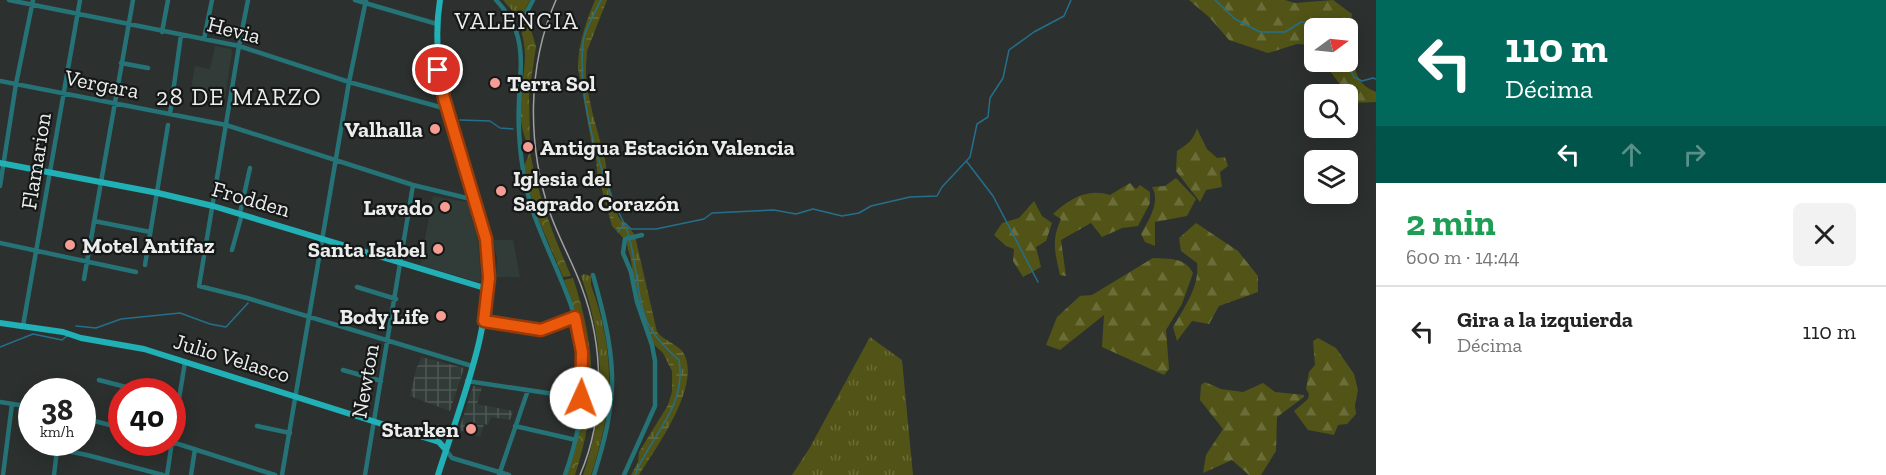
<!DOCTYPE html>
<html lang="es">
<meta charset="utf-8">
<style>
body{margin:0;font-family:"Zilla Slab",serif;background:#f2f2f2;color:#222;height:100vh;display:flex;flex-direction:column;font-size:22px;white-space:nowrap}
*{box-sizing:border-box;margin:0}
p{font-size:20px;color:#767676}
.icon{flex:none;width:33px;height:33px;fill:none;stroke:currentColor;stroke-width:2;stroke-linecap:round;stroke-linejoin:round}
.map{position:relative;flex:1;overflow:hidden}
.sheet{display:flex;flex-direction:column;background:#fff;width:510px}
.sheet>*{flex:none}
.hud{background:#00695c;color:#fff;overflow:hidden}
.needle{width:39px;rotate:75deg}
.tools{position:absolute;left:1304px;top:18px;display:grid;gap:12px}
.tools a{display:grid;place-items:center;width:54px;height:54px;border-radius:9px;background:#fff;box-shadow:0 3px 15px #0003;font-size:30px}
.speed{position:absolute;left:18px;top:378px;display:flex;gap:12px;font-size:30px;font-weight:700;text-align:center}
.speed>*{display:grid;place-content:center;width:78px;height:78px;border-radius:50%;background:#fff;box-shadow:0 3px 15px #0003;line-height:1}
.speed small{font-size:15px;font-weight:400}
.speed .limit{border:9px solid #d22;background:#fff;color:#111}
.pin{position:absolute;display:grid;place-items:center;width:51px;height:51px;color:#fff;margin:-26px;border:3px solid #fff;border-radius:50%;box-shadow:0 2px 6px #0007}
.me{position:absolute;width:66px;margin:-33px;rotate:2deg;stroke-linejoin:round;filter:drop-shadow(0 0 4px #0008)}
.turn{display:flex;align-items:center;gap:21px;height:126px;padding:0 30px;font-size:27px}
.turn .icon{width:78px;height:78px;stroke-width:2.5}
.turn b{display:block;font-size:42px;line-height:51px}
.lanes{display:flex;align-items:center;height:57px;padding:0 30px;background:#0003;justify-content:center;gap:30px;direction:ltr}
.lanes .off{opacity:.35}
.round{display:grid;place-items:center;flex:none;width:63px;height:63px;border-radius:9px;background:#f2f2f2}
.headline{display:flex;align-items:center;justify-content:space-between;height:102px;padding:0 30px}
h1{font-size:36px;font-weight:700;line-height:45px;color:#1e9e55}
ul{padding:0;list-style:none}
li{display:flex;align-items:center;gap:18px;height:90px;padding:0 30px;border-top:2px solid #e0e0e0}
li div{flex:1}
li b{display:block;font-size:22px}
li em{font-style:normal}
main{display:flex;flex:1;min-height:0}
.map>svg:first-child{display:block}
.built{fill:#313c38}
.industrial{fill:url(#industrial-grid)}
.grass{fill:url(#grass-tufts)}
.forest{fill:url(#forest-firs)}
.wetland{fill:url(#wetland-marsh)}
.park{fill:url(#park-crowns)}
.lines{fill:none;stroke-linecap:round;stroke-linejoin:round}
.stream{stroke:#256f8c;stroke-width:1.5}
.minor{stroke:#257376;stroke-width:4.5}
.major{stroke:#20b0b5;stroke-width:6}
.rail{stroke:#9ea1a0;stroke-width:1.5}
.route-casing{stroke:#983908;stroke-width:15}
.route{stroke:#ea580c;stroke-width:10}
.poi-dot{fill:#f59c94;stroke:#161817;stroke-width:2}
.labels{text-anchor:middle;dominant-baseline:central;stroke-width:4.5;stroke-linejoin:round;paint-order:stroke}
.street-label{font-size:22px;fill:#eaedec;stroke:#161817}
.poi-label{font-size:22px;font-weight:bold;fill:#eaedec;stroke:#161817;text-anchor:end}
.neighbourhood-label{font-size:24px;letter-spacing:1.5px;fill:#eaedec;stroke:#161817}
</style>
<main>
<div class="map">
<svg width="1376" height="475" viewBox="0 0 1376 475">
<defs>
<pattern id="industrial-grid" width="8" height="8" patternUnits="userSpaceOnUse" patternTransform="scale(1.5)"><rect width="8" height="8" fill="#313c38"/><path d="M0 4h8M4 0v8" fill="none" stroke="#4f5855"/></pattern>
<pattern id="grass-tufts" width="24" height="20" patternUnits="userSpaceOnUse" patternTransform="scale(1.5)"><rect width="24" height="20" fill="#515416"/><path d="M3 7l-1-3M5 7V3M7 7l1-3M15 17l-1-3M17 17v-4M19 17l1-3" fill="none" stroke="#6a6d38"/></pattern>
<pattern id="forest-firs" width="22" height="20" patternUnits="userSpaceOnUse" patternTransform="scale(1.5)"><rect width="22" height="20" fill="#515416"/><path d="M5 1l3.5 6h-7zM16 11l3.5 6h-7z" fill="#6a6d38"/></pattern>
<pattern id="wetland-marsh" width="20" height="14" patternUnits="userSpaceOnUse" patternTransform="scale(1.5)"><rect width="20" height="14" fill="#515416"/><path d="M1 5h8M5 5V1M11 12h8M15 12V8" fill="none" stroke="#6a6d38"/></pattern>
<pattern id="park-crowns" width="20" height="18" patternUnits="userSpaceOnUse" patternTransform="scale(1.5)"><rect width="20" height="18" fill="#515416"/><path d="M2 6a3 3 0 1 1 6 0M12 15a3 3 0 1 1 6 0" fill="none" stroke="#6a6d38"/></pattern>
</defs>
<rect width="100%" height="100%" fill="#2c312f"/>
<path class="built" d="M215 46 231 49 232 51 225 97 191 90 195 66 210 69Z
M433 196 467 202 478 240 481 280 478 282 420 265Z
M493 240H513L520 277H496L497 259Z"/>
<path class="industrial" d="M421 357 464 368 450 411 410 396 417 366H418Z
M473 386 482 387 477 404 513 411 510 420 491 417 488 425 484 424 480 437 459 430Z"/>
<path class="grass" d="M503 0H530L522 16 515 14Z
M584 274 591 276V285C616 355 614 405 591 475H583C607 404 605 346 581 276Z
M870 337 902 360 913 475H792L809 449Z"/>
<path class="forest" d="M1189 0H1285L1295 3 1333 0 1352 14C1349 31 1350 72 1364 85 1367 88 1372 90 1376 92V102L1354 103 1323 62H1347V28H1314V45L1297 44 1268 53 1229 40 1209 17Z
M1197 129 1207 149 1217 158 1225 157 1228 166 1220 172 1222 187 1206 190 1200 202 1176 171 1177 151C1187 145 1193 140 1197 129Z
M1176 178 1196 199 1187 216 1155 222V246L1145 242 1141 234C1148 221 1161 202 1152 187L1165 186Z
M1130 183 1136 189 1140 185 1150 192V203L1138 226 1122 228 1102 237 1091 223 1061 240 1066 276 1060 275C1055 252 1051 241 1061 219L1053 214C1070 199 1086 188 1110 195Z
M1034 201 1042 216 1052 223 1046 241 1036 247 1041 267 1023 277 1013 261 1014 249 1006 246 994 235 1002 223 1019 218Z
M1196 223 1238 251 1258 276V292L1219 306 1209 324 1192 321 1177 341 1173 327C1184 308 1200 286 1197 263L1181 251 1179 238Z
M1153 258C1169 259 1185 257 1193 273L1182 304 1166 330 1169 369 1164 375 1102 347 1104 315 1060 350 1046 345 1057 317 1080 296 1092 295Z
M1318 338 1336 348 1354 374 1358 390 1355 405 1356 414 1347 424 1338 425 1334 435 1308 430 1294 411 1308 399 1309 394 1306 389 1309 372 1315 365 1313 341Z
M1205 382 1221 389 1243 392 1263 383 1275 392 1304 395V397L1277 417 1276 451 1261 475H1249L1232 460 1203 473 1206 455 1223 429 1200 400 1201 385Z"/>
<path class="wetland" d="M595 0H607L587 51 586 66V83L593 115 605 159 608 181 618 216C622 224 631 227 635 236L657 332C665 342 680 344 685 356 699 389 656 448 639 475H631L638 462 639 452 668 405 672 392V371L663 353 650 341 636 300 631 260 626 241 612 226 597 172 596 156 591 140 578 68C578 44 586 22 595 0Z"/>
<path class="park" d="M528 19 536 47 529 94 530 142H527C514 116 524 85 525 57 525 47 523 38 521 28Z
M530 152C539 199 552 232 571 276L563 277 537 216 526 180 524 166Z
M573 278C597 350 598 403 575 475H567C582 436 590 379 582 337 579 318 571 299 564 280Z"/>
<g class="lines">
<path class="stream" d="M601 0C595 13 584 29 583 43 578 92 594 152 612 198 617 211 625 222 629 236
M1215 0 1235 19 1260 32H1285L1301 22 1328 21 1330 28
M1346 62 1354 77 1362 81 1373 78 1376 79
M460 120 490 121 500 128 513 129
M967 162 993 196 1038 282
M618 232 625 223 631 229H656L704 219 712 213 774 210 796 214 813 209 842 216 859 213 871 206 910 197 937 196 942 187 970 157 977 124 988 117 990 98 1003 78 1009 50 1034 32 1064 16 1071 0
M630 241C637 266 637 301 648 324 654 337 669 351 679 360 687 407 651 435 635 475
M76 326 96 328 121 319 180 313 210 324 226 327 248 303
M0 347 33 334 62 340 67 336"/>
<path class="minor" d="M9 0 239 46 349 82 447 109
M248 0 239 46 199 286 247 298 472 366
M355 0 437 24
M496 0C527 33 521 60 519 102 518 120 519 138 521 156 524 183 531 210 542 235 557 272 577 309 582 350 586 392 579 436 565 475
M517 31 533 0
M162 32 168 0
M204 39 212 0
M121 63 148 68
M0 81 226 125 413 185 475 200
M170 114 181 35
M0 186 16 84 33 0
M240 213 250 168
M94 221 150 232
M0 243 136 272
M232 250 242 214
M145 265 168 125
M593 275C602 307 611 341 612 375 613 409 604 443 594 475
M84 279 133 0
M357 287 396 299
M484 321 541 330 575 317
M23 326 80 0
M343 370 381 381
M99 380 145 392
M467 381 581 398
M0 402 32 407
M82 418 122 428
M257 426 290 433
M515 426 576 440
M172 442 275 475
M172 442 185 362
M57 449 87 455 163 475
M446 450 452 458 509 475
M3 475 12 404
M54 475 58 442
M167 475 172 442
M191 475 195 449
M282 475 349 82 366 0
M365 475 413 185
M499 475 528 390
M624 475 655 406V361L652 345 637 302 631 272 623 253 625 239 642 235"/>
<path class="major" d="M0 163 158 193 213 206 488 289
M0 323 63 332 81 338 144 349 439 442 446 450
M438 475C459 408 496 319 487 249 485 229 478 210 472 192 453 129 429 67 440 0"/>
<path class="rail" d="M556 0C527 66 527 145 550 213 559 239 573 263 582 288 604 347 605 417 580 475"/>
</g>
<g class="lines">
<g class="route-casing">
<path id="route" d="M438 70 444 98 486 239 489 278 484 321 541 330 575 317 582 352 581 398"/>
</g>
<use href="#route" class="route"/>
</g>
<g class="poi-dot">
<circle cx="495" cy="83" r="6"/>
<circle cx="435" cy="129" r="6"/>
<circle cx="528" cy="147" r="6"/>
<circle cx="501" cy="191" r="6"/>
<circle cx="445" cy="207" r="6"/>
<circle cx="70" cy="245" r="6"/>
<circle cx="438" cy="249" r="6"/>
<circle cx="441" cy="316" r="6"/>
<circle cx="471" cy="429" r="6"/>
</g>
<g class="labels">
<g class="street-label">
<text transform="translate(234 30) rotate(14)">Hevia</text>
<text transform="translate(102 84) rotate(11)">Vergara</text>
<text transform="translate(36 161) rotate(-81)">Flamarion</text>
<text transform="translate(251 199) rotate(16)">Frodden</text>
<text transform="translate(232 358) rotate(17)">Julio Velasco</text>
<text transform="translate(365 381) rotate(-80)">Newton</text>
</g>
<g class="poi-label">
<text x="507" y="83" text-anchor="start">Terra Sol</text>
<text x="423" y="129">Valhalla</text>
<text x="540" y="147" text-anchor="start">Antigua Estación Valencia</text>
<text x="513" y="178" text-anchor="start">Iglesia del<tspan x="513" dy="25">Sagrado Corazón</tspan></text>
<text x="433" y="207">Lavado</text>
<text x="82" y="245" text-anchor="start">Motel Antifaz</text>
<text x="426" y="249">Santa Isabel</text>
<text x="429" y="316">Body Life</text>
<text x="459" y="429">Starken</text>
</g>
<g class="neighbourhood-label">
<text x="517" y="20">VALENCIA</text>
<text x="239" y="96">28 DE MARZO</text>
</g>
</g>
</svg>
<div class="tools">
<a><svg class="needle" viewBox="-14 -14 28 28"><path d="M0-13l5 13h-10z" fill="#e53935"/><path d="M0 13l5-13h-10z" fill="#767676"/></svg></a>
<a><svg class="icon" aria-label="search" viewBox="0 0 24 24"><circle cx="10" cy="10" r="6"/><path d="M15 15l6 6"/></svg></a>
<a><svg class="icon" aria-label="layers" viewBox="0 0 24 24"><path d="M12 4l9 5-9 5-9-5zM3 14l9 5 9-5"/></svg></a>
</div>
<div class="speed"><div>38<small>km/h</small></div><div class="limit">40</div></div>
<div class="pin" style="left:438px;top:70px;background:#d93025"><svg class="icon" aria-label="arrive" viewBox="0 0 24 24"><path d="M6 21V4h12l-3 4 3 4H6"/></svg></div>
<svg class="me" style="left:581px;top:398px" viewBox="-20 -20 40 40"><circle r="19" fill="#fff"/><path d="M0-13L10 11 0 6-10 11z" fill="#ea580c"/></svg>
</div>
<section class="sheet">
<div class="hud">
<div class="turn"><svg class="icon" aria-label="left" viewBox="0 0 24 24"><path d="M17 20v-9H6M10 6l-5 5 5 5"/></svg><div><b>110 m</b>Décima</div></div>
<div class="lanes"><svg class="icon" aria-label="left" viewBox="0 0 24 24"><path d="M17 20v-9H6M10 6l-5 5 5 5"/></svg><svg class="icon off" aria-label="ahead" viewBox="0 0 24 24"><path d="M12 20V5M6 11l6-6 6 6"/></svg><svg class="icon off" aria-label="right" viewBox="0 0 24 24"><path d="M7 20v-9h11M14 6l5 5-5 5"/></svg></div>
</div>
<div class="headline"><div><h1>2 min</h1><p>600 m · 14:44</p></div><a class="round"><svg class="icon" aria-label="close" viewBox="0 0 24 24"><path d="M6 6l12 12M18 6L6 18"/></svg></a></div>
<ul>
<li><svg class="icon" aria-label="left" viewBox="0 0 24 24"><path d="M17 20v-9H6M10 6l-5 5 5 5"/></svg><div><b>Gira a la izquierda</b><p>Décima</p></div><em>110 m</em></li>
</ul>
</section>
</main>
